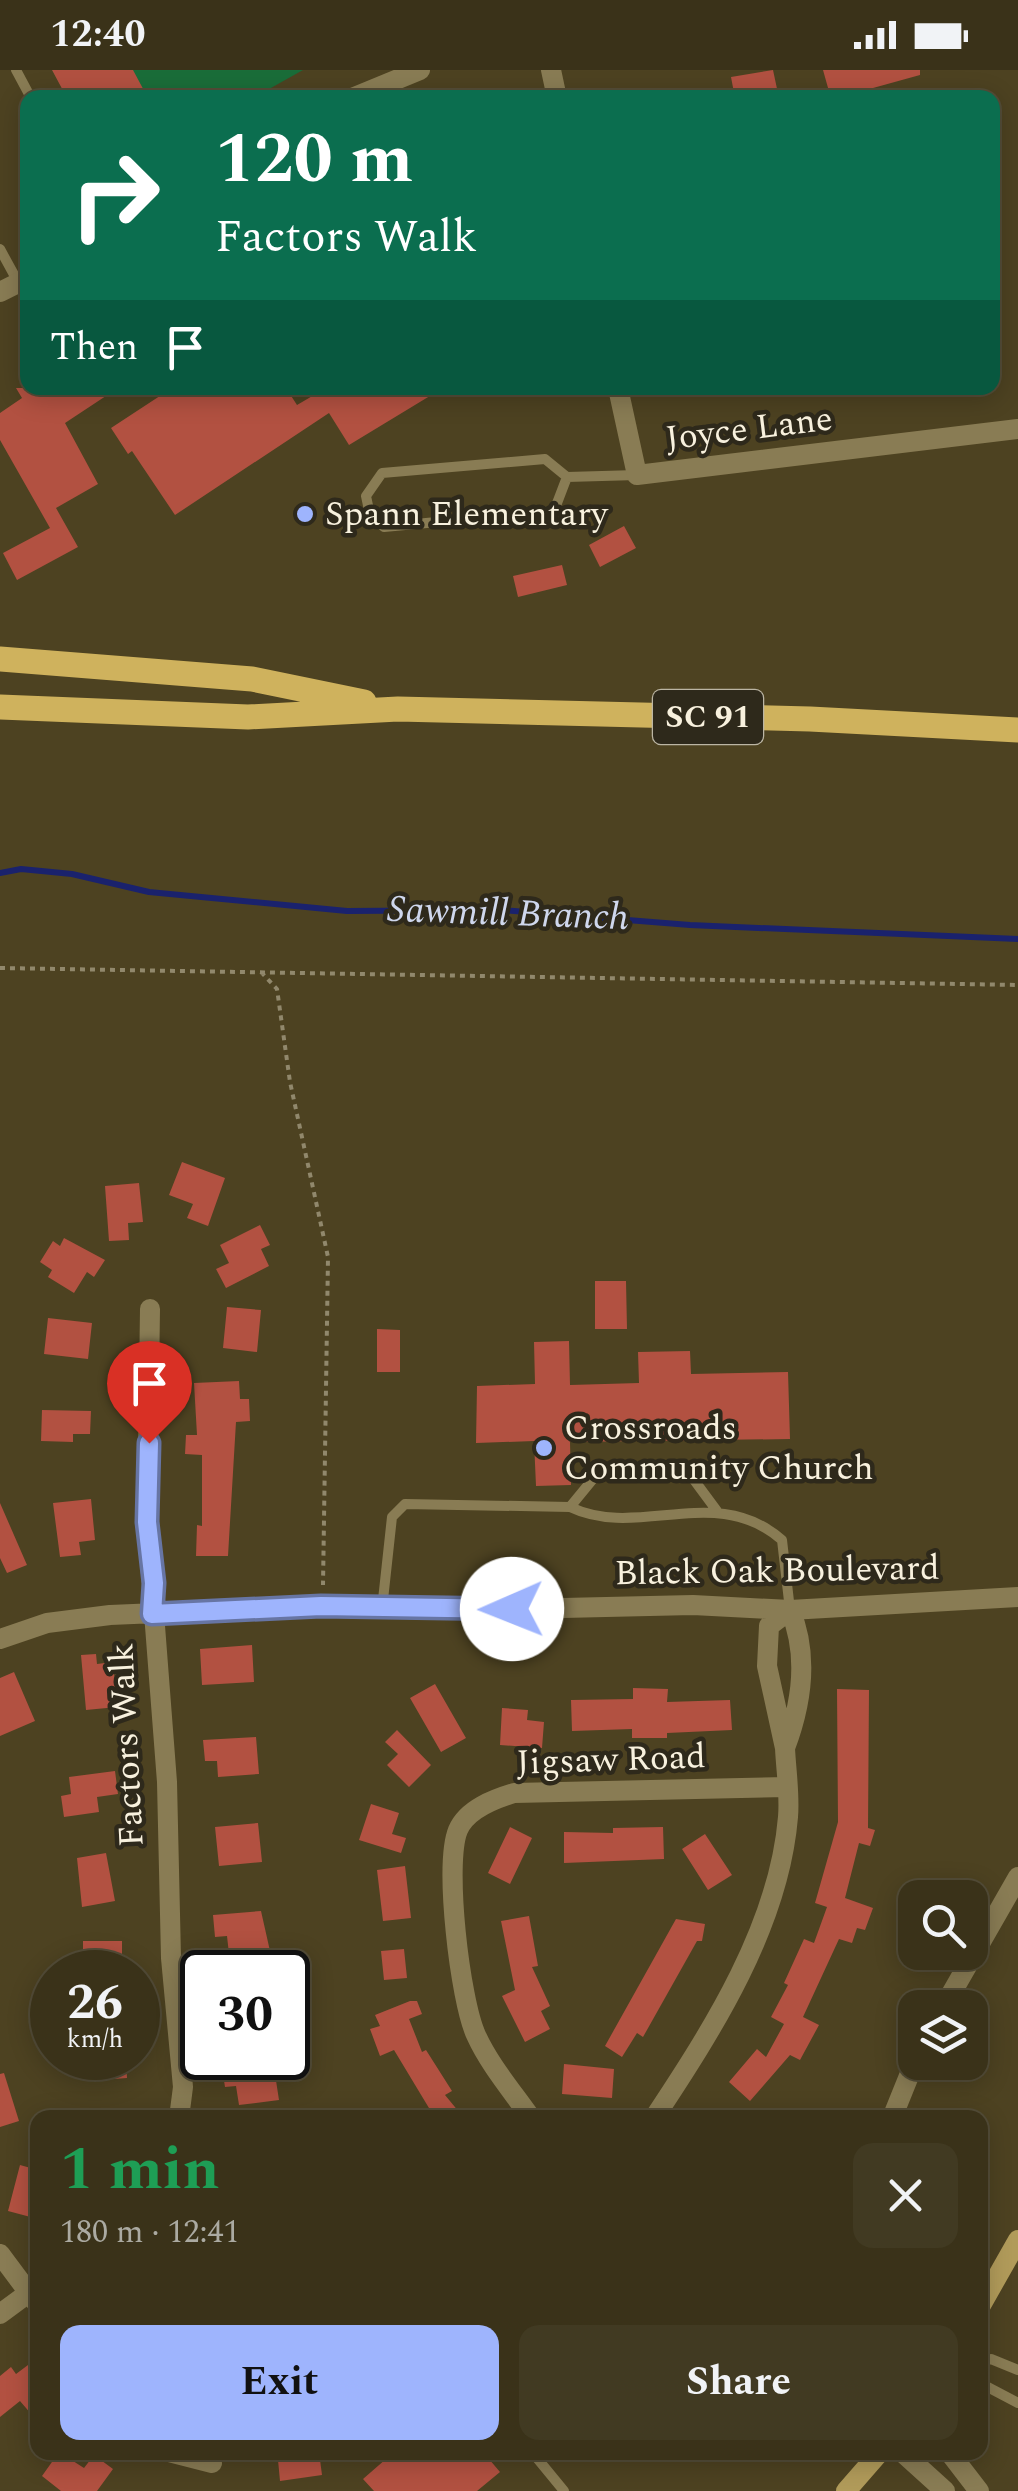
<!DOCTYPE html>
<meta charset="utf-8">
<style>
body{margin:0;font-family:Spectral,serif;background:#413a22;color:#f1f3f6;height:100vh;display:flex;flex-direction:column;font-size:38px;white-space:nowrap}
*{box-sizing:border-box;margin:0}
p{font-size:32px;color:#abaaa2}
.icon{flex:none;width:55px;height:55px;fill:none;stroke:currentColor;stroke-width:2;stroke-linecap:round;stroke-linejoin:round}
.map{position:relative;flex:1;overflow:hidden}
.panel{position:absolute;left:30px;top:2040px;width:958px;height:350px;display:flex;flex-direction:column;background:#3a3219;border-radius:20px;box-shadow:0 5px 25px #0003,0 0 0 2px #544d38}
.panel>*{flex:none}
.top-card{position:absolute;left:20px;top:20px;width:980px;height:305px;border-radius:20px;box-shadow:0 5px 25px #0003,0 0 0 2px #544d38;background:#0b6e4f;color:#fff;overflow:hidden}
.fabs{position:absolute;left:898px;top:1810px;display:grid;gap:20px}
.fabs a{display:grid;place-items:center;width:90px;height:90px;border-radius:20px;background:#3a3219;box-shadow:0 5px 25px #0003,0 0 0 2px #544d38;font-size:50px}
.speed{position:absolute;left:30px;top:1880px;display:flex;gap:20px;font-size:50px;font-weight:700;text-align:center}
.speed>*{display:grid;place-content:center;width:130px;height:130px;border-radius:50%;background:#3a3219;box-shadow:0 5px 25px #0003,0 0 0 2px #544d38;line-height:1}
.speed small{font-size:25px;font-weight:400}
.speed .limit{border:5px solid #111;border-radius:15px;background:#fff;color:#111}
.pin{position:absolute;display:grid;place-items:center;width:85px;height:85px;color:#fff;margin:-102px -42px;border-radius:50% 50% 50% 0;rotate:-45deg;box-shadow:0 0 10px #0007}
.pin .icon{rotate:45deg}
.me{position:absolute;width:110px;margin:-55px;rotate:269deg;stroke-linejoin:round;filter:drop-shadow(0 0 8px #0008)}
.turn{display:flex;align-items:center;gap:35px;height:210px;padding:0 30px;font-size:45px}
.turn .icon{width:130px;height:130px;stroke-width:2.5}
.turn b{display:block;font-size:70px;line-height:85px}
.then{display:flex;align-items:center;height:95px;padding:0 30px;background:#0003;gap:20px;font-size:38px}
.round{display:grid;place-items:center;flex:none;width:105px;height:105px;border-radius:20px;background:#413a22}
.overview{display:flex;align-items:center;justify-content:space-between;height:170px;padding:0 30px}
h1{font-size:60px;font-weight:700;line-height:75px;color:#1e9e55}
.action{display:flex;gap:20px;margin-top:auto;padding:20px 30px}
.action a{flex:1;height:115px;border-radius:20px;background:#9eb4fd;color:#111;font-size:40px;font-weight:700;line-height:115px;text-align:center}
.action a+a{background:#413a22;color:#f1f3f6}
.status{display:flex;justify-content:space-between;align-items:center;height:70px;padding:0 50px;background:#3a3219;direction:ltr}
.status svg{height:28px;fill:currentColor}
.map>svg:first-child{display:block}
.pitch{fill:#1a6d39}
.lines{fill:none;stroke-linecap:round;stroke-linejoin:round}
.stream{stroke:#1a226d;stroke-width:6}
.building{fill:#b25141}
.path{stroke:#91886c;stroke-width:4;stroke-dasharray:5 5;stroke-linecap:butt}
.lane{stroke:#897c54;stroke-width:10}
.street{stroke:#897c54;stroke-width:20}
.secondary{stroke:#b19b5a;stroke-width:20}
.primary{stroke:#cfb25d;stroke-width:25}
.route-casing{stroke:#6775a4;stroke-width:25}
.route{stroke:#9eb4fd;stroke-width:18}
.poi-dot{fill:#9eb4fd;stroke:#2e291b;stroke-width:4}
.labels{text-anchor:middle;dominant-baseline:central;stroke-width:9;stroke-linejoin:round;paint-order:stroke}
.shield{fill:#2e291b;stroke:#bbb5a4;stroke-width:2.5}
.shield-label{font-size:32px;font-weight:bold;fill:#f8f1de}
.street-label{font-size:35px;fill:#f8f1de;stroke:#2e291b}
.poi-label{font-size:35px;fill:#f8f1de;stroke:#2e291b;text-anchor:start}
.water-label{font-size:38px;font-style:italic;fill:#cfd7ed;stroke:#2e291b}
</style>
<div class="status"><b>12:40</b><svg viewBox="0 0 49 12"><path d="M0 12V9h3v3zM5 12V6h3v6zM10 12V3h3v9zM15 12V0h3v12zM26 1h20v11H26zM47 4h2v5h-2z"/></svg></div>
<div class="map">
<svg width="1018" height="2421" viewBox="0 0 1018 2421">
<rect width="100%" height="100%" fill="#4d4221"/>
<path class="pitch" d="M52 0H303L253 28 67 27Z"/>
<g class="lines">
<path class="stream" d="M0 803 21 799 72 804 149 822 347 841 502 840 690 855 1018 869"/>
</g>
<path class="building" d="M52 0H133L148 28H67Z
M773 0 779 28H735L731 7Z
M823 0H920V5L873 18 876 28H836L830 25Z
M16 318H118L65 353 98 414 56 438 78 477 17 510 3 483 50 458 0 370V343L22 328Z
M172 318H286L297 335 326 318H443L349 375 329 343 175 445 132 381 128 384 111 358Z
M624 456 636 478 600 497 589 475Z
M562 495 567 515 518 527 513 506Z
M182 1092 225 1108 208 1156 187 1148 193 1134 169 1125Z
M139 1113 143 1152 128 1153 129 1170 109 1171 105 1116Z
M260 1155 270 1175 261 1179 269 1196 226 1218 216 1199 229 1193 220 1175Z
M64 1168 105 1190 94 1207 87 1202 74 1223 48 1207 52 1200 40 1192 53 1171 60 1176Z
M595 1211H626L627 1259H595Z
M227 1237 261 1240 257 1282 223 1278Z
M48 1248 92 1253 88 1289 44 1284Z
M377 1259 400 1260V1302H377Z
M569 1271 570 1315 639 1313 638 1282 690 1281 691 1304 788 1302 790 1369 570 1372 571 1415 536 1416 534 1371 476 1373 477 1316 535 1314 534 1272Z
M239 1311 240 1329H249L250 1351 236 1352 228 1486H196L197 1455 202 1456V1385L185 1384 186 1365H197L194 1313Z
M42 1340 91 1341 90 1364H73V1372L41 1371Z
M91 1429 95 1470 79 1472 81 1485 60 1487 53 1433Z
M0 1433 27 1495 7 1503 0 1488Z
M252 1575 254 1612 202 1615 200 1579Z
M96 1584 97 1594 113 1592 117 1637 86 1640 81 1585Z
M14 1602 35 1651 0 1666V1608Z
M435 1614 466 1668 441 1682 410 1628Z
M633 1618 668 1619 667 1632 730 1630 732 1660 667 1663V1668H632V1659L572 1661 571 1630 633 1629Z
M837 1619 869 1620 868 1758 875 1760 870 1776 859 1773 845 1828 873 1838 865 1860 857 1858 852 1873 839 1869 803 1947 819 1955 800 1990 790 1985 750 2031 729 2012 757 1979 766 1987 784 1954 771 1947 788 1915 784 1913 804 1869 814 1873 827 1837 815 1833 838 1752Z
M502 1638 528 1640 527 1650 544 1652 542 1678 500 1675Z
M397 1660 431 1695 409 1717 387 1695 398 1684 385 1672Z
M256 1667 259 1704 218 1707 217 1691H205L203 1670Z
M115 1701 118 1724 97 1727 99 1742 64 1747 61 1726 71 1724 69 1707Z
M371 1734 399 1743 392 1764 406 1768 401 1783 359 1770Z
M258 1753 262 1792 219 1796 215 1757Z
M510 1757 532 1768 510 1814 488 1803Z
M663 1757 664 1789 564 1793V1762L613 1763V1758Z
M705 1764 732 1805 708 1820 682 1779Z
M106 1783 115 1831 82 1837 77 1788Z
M405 1796 411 1848 383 1851 377 1800Z
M261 1841 270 1881 229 1884 227 1866 215 1867 213 1845Z
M529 1846 538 1896 532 1897 550 1936 541 1941 550 1959 525 1972 502 1926 515 1920 501 1851Z
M676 1849 705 1854 702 1871H697L643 1967 637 1963 622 1987 605 1976Z
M83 1871H122V1889H113V1902H83Z
M404 1879 407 1908 384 1910 381 1881Z
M410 1931H417L422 1944 409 1949 422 1982 426 1980 452 2021 445 2025 464 2048H435L394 1980 380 1986 370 1959 380 1956 375 1945Z
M96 1988H126L127 2008 87 2011 86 1995H96Z
M273 1991 279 2030 239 2035 236 2016 225 2017 222 1998Z
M564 1994 614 1999 612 2028 562 2024Z
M4 2003 19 2051 0 2057V2004Z
M20 2095 38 2100V2149L8 2141Z
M28 2295 38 2306V2352L20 2331 0 2347V2306L11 2297 16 2304Z
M59 2382 84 2398 94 2385 113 2399 97 2421H61L42 2406Z
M286 2382H319L322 2405 280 2411 278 2390 287 2389Z
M394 2382H483L500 2402 477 2421H374L363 2409Z"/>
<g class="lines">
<path class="path" d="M0 898 1018 915
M261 902 277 919 290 1012 328 1187 323 1515"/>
<path class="lane" d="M16 0 31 28
M0 179 18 212
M567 407 554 441 384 457 370 445 366 426 382 403 545 389 567 407 637 405
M570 1437 602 1398 683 1395 717 1441
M382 1539 392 1447 405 1434 570 1437C639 1470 716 1412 782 1470L790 1540
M980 2292 991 2289 1018 2300
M980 2313 1018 2333
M532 2382 564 2421"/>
<path class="street" d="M551 0 557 28
M352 28 420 0
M0 222 28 208
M618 318 637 405 1018 359
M150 1239 147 1452 167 1712 171 1888 183 2017 179 2048
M790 1540C809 1585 802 1633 785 1678L767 1596 769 1556Z
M0 1569 47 1553 110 1545 321 1536 475 1540 693 1535 790 1540 1018 1527
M943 1938 1018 1807
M531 2048C512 2021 489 1994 476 1965 460 1930 444 1794 458 1760 467 1739 494 1729 514 1723L787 1717
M654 2048C713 1959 779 1856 788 1747 790 1725 786 1700 785 1678
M892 2048 915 1991
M0 2184 38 2235
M0 2244 38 2216
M169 2382 212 2393
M902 2382 945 2421
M949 2382 979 2421"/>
<path class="secondary" d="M980 2237 1018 2170
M846 2421 880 2382"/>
<path class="primary" d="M0 589 252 609 364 632
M0 637 248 647 398 639 810 649 1018 660"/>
</g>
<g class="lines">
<g class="route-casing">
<path id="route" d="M149 1373 147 1452 154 1513 152 1544 321 1536 512 1539"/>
</g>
<use href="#route" class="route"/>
</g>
<g class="poi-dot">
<circle cx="305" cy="444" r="10"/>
<circle cx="544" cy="1378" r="10"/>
</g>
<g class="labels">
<rect class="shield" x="653" y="620" width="110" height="54" rx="8"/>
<g class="shield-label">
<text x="708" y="647">SC 91</text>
</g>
<g class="street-label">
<text transform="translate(749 359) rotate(-7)">Joyce Lane</text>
<text transform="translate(777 1501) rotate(-1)">Black Oak Boulevard</text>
<text transform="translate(127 1675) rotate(-93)">Factors Walk</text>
<text transform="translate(611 1690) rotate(-2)">Jigsaw Road</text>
</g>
<g class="poi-label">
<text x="325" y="444">Spann Elementary</text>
<text x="564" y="1358">Crossroads<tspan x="564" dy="40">Community Church</tspan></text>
</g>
<g class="water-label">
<text transform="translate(508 844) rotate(2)">Sawmill Branch</text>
</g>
</g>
</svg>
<div class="fabs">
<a><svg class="icon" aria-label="search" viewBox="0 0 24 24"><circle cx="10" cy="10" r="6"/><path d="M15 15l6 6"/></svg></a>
<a><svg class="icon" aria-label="layers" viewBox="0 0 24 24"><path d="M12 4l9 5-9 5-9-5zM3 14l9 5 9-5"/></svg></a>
</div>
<div class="speed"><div>26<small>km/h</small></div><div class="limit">30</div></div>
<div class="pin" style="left:149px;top:1373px;background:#d93025"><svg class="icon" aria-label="arrive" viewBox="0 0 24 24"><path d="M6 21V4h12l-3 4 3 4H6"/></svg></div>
<svg class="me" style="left:512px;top:1539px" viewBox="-20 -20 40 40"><circle r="19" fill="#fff"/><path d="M0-13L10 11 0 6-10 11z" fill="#9eb4fd"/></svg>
<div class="top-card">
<div class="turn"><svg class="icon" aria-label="right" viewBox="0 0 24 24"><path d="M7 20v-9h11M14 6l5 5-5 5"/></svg><div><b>120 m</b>Factors Walk</div></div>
<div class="then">Then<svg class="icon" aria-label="arrive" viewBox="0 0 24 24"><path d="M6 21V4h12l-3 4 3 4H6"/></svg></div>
</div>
<section class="panel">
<div class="overview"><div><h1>1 min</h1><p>180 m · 12:41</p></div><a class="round"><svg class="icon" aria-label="close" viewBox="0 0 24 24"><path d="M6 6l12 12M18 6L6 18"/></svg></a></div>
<div class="action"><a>Exit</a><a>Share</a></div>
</section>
</div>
